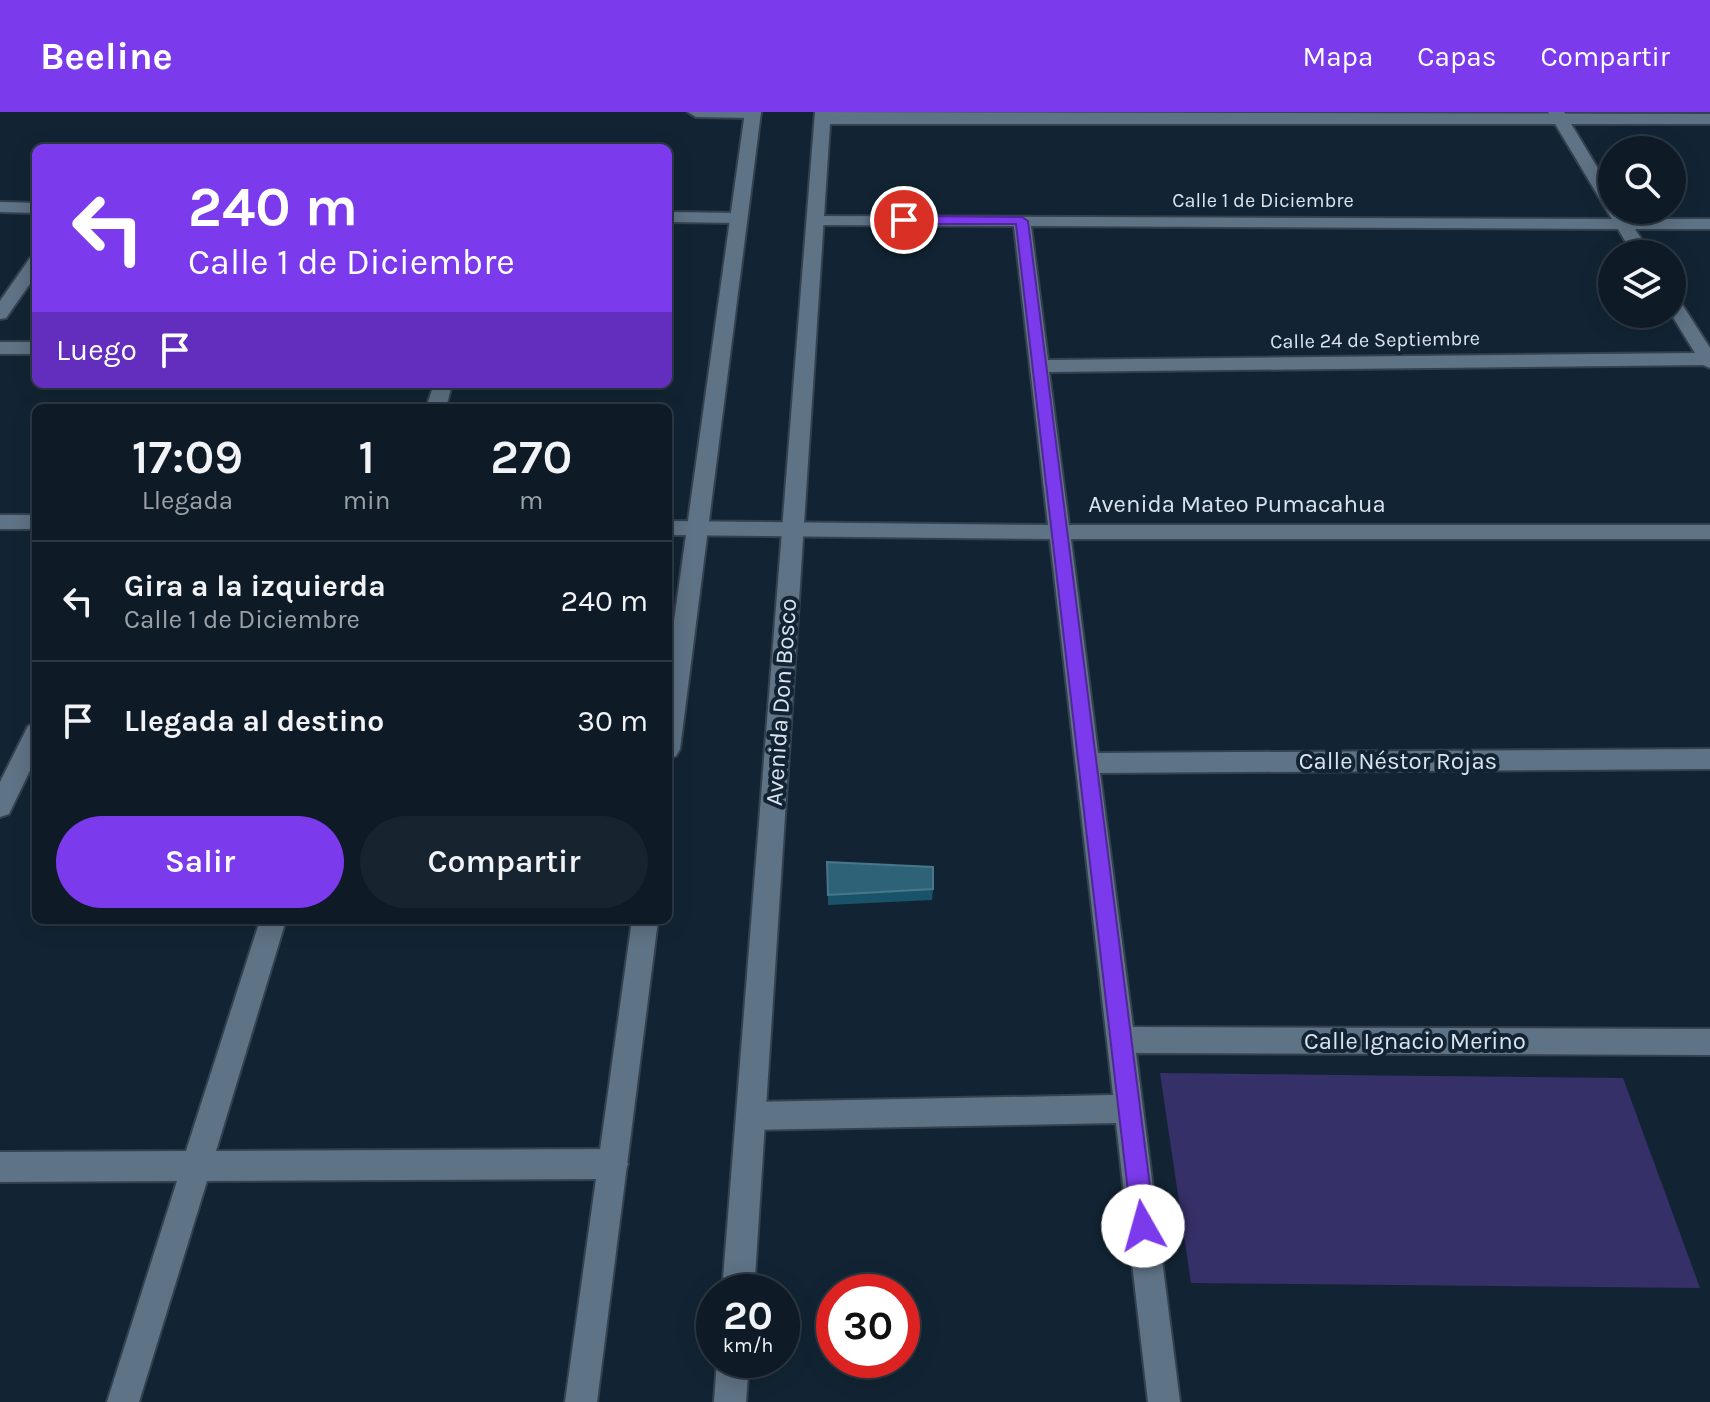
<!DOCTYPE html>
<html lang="es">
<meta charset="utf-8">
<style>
body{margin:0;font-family:Karla,sans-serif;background:#17242f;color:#f1f3f6;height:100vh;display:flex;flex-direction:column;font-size:30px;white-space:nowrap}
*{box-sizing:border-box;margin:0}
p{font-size:26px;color:#9ba1a7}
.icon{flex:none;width:44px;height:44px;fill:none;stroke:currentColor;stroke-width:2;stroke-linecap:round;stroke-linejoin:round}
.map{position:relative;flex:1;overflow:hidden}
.sheet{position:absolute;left:32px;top:292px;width:640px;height:520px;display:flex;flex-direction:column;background:#0e1b27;border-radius:12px;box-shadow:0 4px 20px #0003,0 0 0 2px #2e3944}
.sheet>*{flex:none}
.hud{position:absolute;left:32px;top:32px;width:640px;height:244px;border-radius:12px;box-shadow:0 4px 20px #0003,0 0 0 2px #2e3944;background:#7c3aed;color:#fff;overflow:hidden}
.tools{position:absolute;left:1598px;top:24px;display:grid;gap:16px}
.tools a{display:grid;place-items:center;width:88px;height:88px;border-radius:50%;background:#0e1b27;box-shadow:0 4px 20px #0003,0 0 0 2px #2e3944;font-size:40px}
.speed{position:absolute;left:696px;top:1162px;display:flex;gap:16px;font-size:40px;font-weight:700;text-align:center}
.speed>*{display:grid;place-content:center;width:104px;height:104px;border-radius:50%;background:#0e1b27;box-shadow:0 4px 20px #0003,0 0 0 2px #2e3944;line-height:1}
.speed small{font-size:20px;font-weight:400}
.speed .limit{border:12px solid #d22;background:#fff;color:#111}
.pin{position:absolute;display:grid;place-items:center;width:68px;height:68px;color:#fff;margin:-34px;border:4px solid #fff;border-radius:50%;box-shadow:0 2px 8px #0007}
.me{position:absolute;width:88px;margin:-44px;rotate:353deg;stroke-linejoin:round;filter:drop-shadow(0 0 6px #0008)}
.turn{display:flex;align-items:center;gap:28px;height:168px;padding:0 24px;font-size:36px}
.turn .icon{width:104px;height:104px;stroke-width:2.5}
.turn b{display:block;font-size:56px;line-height:68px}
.then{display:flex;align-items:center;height:76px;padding:0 24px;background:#0003;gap:16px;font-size:30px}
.eta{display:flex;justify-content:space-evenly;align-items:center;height:136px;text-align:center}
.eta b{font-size:48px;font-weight:600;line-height:56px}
.primary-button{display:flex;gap:16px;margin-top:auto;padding:16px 24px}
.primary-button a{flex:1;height:92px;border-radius:48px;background:#7c3aed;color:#fff;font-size:32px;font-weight:600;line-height:92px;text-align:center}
.primary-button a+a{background:#17242f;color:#f1f3f6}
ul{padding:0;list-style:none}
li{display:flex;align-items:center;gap:24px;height:120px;padding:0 24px;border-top:2px solid #2e3944}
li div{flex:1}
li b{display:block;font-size:30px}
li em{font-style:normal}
header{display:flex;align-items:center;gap:48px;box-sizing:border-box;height:112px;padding:0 40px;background:#7c3aed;color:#fff}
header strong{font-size:38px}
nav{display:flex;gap:44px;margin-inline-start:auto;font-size:28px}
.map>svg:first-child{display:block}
.green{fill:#363069}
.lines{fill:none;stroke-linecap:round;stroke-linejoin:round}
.street-casing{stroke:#34414e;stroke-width:4}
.secondary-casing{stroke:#34414e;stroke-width:4}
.street{fill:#5f7386;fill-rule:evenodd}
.secondary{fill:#5f7386;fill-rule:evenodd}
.wall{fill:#195369}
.building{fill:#2e6377;stroke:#49778a;stroke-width:2}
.route{fill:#7c3aed;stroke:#51269a;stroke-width:2}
.labels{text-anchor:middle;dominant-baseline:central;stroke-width:8;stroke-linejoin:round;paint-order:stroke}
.far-street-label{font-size:20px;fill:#d9e4ef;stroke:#122434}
.street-label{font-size:24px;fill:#d9e4ef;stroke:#122434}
</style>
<header>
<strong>Beeline</strong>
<nav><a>Mapa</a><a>Capas</a><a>Compartir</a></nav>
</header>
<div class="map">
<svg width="1710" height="1290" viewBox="0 0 1710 1290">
<rect width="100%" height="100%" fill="#122434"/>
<path class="green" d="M1160 961 1623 966 1700 1176 1191 1171Z"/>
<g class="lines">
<g class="street-casing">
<path id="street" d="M688 0H760L761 1 753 6 696 5Z
M1548 0H1564L1612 80V98H1623L1628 107H1710V117H1635L1651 142H1633L1618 117 1031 114 1048 248 1695 241 1671 202 1672 185 1678 186 1710 236V256L1703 253 1049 260 1069 413H1710V427H1071L1098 641 1710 637V657L1100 661 1133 915 1710 917V943L1136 941 1180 1290H1148L1116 1011 751 1018 741 1014 737 1004 741 994 751 990 1113 983 1050 427 668 423V409L1048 413 1014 114 815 113 807 108 809 104 1612 107Z
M0 90 36 91V101L0 100Z
M668 100 739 101 747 106 739 111 668 110Z
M36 145V163L6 206 0 207V189L30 146Z
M0 230H36V242H0Z
M434 272H452L446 296H426Z
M0 403H36V417H0Z
M36 611V646L9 702 0 705V670L28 614Z
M260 808H286L216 1039 613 1037 623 1042 628 1052 623 1062 613 1067 207 1069 139 1290H107L177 1069 0 1070V1040L186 1039Z"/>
</g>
<g class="secondary-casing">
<path id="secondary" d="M745 0H761L680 637 676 644 668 647V552Z
M815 0 1710 2V12H830L754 1180H722Z
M632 808H658L597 1290H565Z
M717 1248H749L746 1290H714Z"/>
</g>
<use href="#street" class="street"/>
<use href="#secondary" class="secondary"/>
</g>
<path class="wall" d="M933 777 932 788 828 793V783Z"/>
<path class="building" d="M827 750 933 755V777L828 783Z"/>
<path class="route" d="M1022 105 1028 109 1155 1114 1151 1122 1143 1126 1135 1122 1132 1114 1016 112H904L897 108 904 104Z"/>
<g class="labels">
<g class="far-street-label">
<text x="1263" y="88">Calle 1 de Diciembre</text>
<text transform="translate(1375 228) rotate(-1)">Calle 24 de Septiembre</text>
</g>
<g class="street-label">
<text x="1237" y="392">Avenida Mateo Pumacahua</text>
<text transform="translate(781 590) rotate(-86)">Avenida Don Bosco</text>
<text x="1398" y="649">Calle Néstor Rojas</text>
<text x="1415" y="929">Calle Ignacio Merino</text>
</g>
</g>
</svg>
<div class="tools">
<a><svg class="icon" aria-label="search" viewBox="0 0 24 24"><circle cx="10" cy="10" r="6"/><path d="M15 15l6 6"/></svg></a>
<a><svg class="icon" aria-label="layers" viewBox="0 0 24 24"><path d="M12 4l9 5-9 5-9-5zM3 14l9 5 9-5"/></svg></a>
</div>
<div class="speed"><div>20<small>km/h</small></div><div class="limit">30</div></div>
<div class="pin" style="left:904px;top:108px;background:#d93025"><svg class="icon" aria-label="arrive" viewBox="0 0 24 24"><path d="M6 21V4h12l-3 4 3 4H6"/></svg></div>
<svg class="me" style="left:1143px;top:1114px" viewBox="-20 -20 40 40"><circle r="19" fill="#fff"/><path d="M0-13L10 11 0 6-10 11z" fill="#7c3aed"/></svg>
<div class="hud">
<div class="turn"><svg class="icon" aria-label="left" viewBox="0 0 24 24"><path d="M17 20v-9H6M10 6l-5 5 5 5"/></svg><div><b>240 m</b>Calle 1 de Diciembre</div></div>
<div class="then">Luego<svg class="icon" aria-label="arrive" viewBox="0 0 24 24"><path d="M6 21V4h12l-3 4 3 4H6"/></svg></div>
</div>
<section class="sheet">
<div class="eta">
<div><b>17:09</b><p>Llegada</p></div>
<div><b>1</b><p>min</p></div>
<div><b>270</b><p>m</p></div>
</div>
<ul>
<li><svg class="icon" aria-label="left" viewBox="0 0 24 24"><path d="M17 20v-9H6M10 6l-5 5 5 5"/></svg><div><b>Gira a la izquierda</b><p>Calle 1 de Diciembre</p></div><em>240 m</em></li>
<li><svg class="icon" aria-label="arrive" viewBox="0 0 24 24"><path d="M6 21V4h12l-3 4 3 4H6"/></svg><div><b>Llegada al destino</b></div><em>30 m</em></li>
</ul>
<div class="primary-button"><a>Salir</a><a>Compartir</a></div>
</section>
</div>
